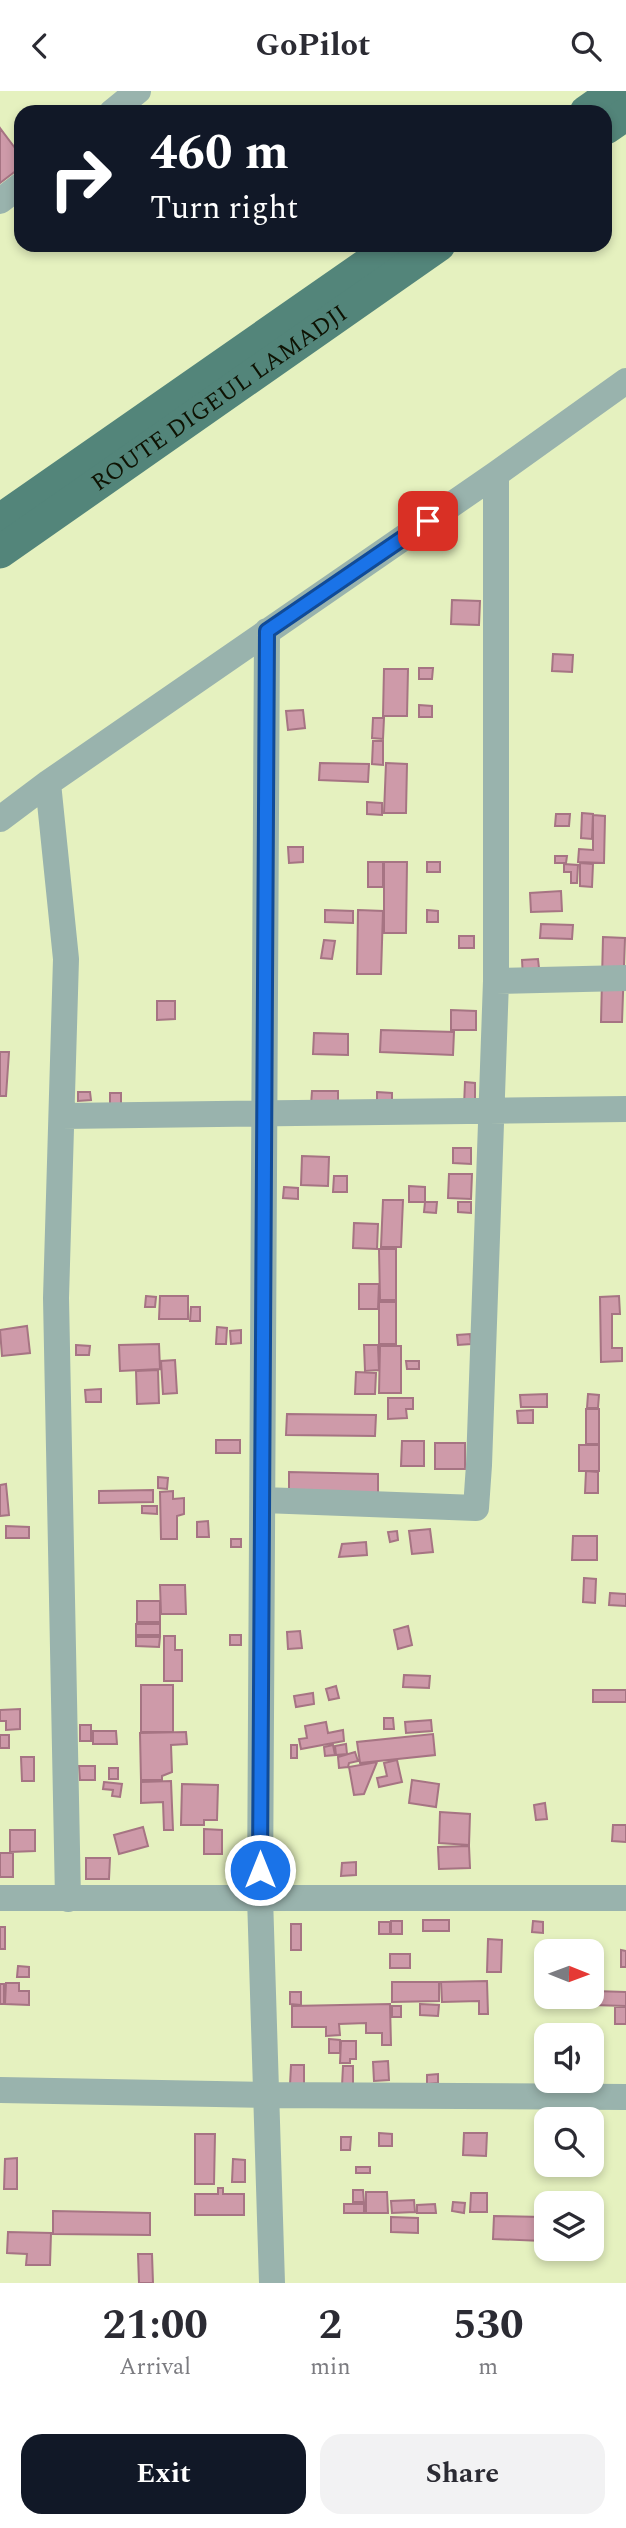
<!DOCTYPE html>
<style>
body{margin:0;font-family:Spectral,serif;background:#f2f2f3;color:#2b2b33;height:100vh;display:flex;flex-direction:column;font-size:26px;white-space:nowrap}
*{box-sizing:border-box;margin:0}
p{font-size:23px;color:#7c7c81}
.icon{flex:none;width:38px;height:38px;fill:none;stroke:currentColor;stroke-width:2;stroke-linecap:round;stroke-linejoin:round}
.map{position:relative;height:2192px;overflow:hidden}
.details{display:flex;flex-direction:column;background:#fff;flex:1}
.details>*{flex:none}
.guide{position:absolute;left:14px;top:14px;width:598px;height:147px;border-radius:21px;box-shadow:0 4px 10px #0003;background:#111827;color:#fff;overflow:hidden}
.needle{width:46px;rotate:91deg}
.tools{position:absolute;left:534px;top:1848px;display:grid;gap:14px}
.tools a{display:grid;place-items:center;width:70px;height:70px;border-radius:14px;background:#fff;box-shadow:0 4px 10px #0003;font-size:35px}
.pin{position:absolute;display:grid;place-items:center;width:60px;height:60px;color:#fff;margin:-30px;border-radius:14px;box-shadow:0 4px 10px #0006}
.me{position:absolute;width:77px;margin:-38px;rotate:0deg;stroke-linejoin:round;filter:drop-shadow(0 0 5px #0008)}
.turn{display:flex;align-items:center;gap:24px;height:147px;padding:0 21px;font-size:32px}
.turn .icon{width:91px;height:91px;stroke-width:2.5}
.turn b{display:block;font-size:49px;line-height:60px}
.eta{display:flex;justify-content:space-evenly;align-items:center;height:119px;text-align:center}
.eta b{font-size:42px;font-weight:700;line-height:49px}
.button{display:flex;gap:14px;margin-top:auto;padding:14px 21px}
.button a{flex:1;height:80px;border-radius:21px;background:#111827;color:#fff;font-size:28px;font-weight:700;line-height:80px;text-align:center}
.button a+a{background:#f2f2f3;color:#2b2b33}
header{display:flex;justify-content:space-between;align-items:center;height:91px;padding:0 21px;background:#fff;font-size:32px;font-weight:700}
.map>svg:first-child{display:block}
.building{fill:#ce9aa9;stroke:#a67483;stroke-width:2}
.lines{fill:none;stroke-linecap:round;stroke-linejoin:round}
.minor{stroke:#99b3ad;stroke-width:26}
.major{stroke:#53857a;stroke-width:33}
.route-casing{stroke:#114b97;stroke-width:18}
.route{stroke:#1a73e8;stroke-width:12}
.labels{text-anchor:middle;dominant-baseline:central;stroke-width:5;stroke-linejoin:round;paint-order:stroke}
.street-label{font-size:24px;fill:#0e1202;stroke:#f2ffcc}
</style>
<header><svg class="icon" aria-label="back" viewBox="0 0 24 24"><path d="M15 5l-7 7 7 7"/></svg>GoPilot<svg class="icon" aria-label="search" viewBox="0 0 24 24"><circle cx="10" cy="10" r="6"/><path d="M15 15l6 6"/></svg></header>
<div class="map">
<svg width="626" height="2192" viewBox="0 0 626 2192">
<rect width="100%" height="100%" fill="#e5f1bf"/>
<path class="building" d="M0 37 21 65V76L0 92Z
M452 509 480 510 479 534 451 533Z
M553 563 573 564 572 581 552 580Z
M419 577H433L432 588H419Z
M384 578H408L407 625H383Z
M419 614 432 615V626H419Z
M303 619 305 637 288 639 286 620Z
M373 627H384L383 648 372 647Z
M373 650H383V674L372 673Z
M320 672 369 673 368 691 319 689Z
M386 672 407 673 406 722H384Z
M367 711 382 712V724L367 723Z
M582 722 593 723 592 748 581 747Z
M556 723H570L569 735H555Z
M593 724 605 725 604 772 578 771 579 758 593 759Z
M288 756H303V771L289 772Z
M555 765H567L566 772H555Z
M368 771H383V796H368Z
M384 771H407L406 842H384Z
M427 771H440V781H427Z
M580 772 593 773 592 796 580 795Z
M564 773 578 774 577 792H571V781H564Z
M561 800 562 820 531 821 530 802Z
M325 819 353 820V832L325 831Z
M358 819 383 820 381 883H357Z
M427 819 438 820V831H427Z
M541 833 573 834 572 848 540 847Z
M459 845H474V857H459Z
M603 846 625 847 622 931H601Z
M324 849 335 850 332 868 321 867Z
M538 868 540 886 523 887 522 869Z
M157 910H175V928L157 929Z
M451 919 476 920V939H451Z
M381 939 454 941 453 964 380 961Z
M314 942 348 943V964L313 963Z
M0 961H9L6 1005H0Z
M465 991 475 992V1015H464Z
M312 1000H338V1015L311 1014Z
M78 1001H90L91 1009 78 1010Z
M377 1001 392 1002V1014L377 1013Z
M110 1002H121V1014L110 1015Z
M453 1057H471V1073L453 1072Z
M302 1065 329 1066 328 1095 301 1094Z
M449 1083H472L471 1108 448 1107Z
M334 1085H347V1101H333Z
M409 1095 425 1096V1111H409Z
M284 1096 298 1097V1108L283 1107Z
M383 1109H403L401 1156H381Z
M425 1111H437L436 1122 424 1121Z
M458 1111H471V1122L458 1121Z
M354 1132 378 1133 377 1158 353 1157Z
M379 1158H396V1209H380Z
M359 1193H379L378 1218H359Z
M146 1205 156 1206 155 1216H145Z
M160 1205H188V1228H159Z
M619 1205 620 1223H612V1257H622V1270L601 1271 600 1206Z
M379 1211H396V1253H379Z
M191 1216H200V1230H190Z
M27 1235 30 1262 2 1265 0 1239Z
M217 1236 227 1237 226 1253H216Z
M241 1239V1252L231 1253 230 1240Z
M470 1243 471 1253 458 1254 457 1244Z
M159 1253 160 1278 120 1280 119 1254Z
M76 1254 90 1255 89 1264H76Z
M364 1254H378L379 1279 365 1280Z
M380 1255H401V1302H379Z
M175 1269 177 1302 163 1303 161 1270Z
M406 1270H419V1278H407Z
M158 1279 159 1312 137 1313 136 1280Z
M356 1281 376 1282 375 1303H355Z
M101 1298V1311H86L85 1299Z
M547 1303V1316H521L520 1304Z
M588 1303 599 1304 598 1317H587Z
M388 1307H413V1318H406L407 1327 388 1328Z
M586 1318H599V1353H586Z
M533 1319V1332H518L517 1320Z
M287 1323 376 1324 375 1345 286 1344Z
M216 1349H240V1362H216Z
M402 1350H424V1375H401Z
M435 1352H465V1378H435Z
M579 1354H599V1380H579Z
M586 1380 598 1381V1402H585Z
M289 1381 378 1383V1404L289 1402Z
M158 1386 168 1387 167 1398 158 1397Z
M6 1393 9 1424 0 1425V1394Z
M153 1399V1411L99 1412V1400Z
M173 1400V1408L184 1407V1423L177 1425V1448H161L160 1401Z
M142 1415H157V1423L142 1422Z
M208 1430 209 1446H197V1431Z
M6 1435 29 1436V1447H6Z
M430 1438 433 1461 412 1463 409 1440Z
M397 1440 398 1449 390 1451 388 1441Z
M573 1445H597V1469H572Z
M231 1448H241V1456H231Z
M366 1451 367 1464 339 1466 342 1453Z
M584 1487 596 1488 595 1512 583 1511Z
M160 1494H185L186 1523H161Z
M610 1502 626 1503V1515L609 1514Z
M137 1510H160V1531H137Z
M136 1533H160V1544H136Z
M408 1535 412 1554 398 1558 394 1539Z
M300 1540 302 1557 288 1558 287 1541Z
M230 1544H241V1554H230Z
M164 1545H175V1559H182V1590H164Z
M136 1546H160L159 1556 136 1555Z
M404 1584 430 1585 429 1597 403 1596Z
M141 1594H173V1641H141Z
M336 1595 339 1607 329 1609 326 1598Z
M593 1599H626V1611H593Z
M313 1602 314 1613 296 1616 294 1605Z
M20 1618V1638L6 1639V1630H0V1619Z
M384 1627H393L394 1638H384Z
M431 1629 432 1640 406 1642 405 1631Z
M326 1631 328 1642 343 1639 344 1650 301 1658 299 1648 307 1647 305 1635Z
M80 1634H91V1650H80Z
M93 1640H116L117 1653H93Z
M186 1641 187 1653 171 1654 172 1681 162 1685V1689H141L140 1642Z
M433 1643 435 1664 360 1672 357 1651Z
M0 1644H9V1657H0Z
M346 1653 347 1663 336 1664 335 1655Z
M291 1654H297V1667H291Z
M333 1654 335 1664 325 1665 324 1656Z
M355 1661 358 1670 349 1672 348 1676 339 1677 338 1666Z
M21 1666H34V1690H22Z
M397 1669 402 1691 379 1696 377 1687 387 1685 384 1672Z
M377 1671 364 1703 354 1704 349 1676Z
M79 1675H95V1689H80Z
M109 1677H118V1688H109Z
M412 1689 439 1693 436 1716 409 1712Z
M171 1690 173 1739H164L163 1711 141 1712V1691Z
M104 1691 122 1693 120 1706 112 1705 113 1699 103 1698Z
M182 1693 218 1694 217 1729H204V1734H181Z
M545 1712 547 1728 536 1729 534 1714Z
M440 1721 470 1723 469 1754 439 1752Z
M613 1734H626V1751L612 1750Z
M143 1736 148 1755 119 1763 114 1744Z
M204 1738 222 1739V1763H204Z
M10 1739H35V1760L10 1761Z
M469 1755 470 1777 439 1778 438 1756Z
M0 1762H13V1786H0Z
M86 1767H110L109 1788H86Z
M356 1771V1784L341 1785 342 1772Z
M244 1773 245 1784 233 1785 232 1774Z
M423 1829H449V1840H423Z
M391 1830H402V1843H391Z
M533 1830 543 1831V1842L532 1841Z
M379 1831H390V1843H379Z
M291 1833H301V1859H291Z
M0 1836H5V1858H0Z
M488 1848 502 1849 501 1881H487Z
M621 1859 626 1860V1876H621Z
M390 1863H410V1877H390Z
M18 1875 29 1876V1886H17Z
M487 1890 488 1923H479V1910L442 1911 441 1891Z
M392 1891H439V1910L392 1911Z
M6 1892H19V1900H29V1914L5 1913Z
M0 1893H4V1913H0Z
M594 1900 626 1901V1915L593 1914Z
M290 1901H301V1914L290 1913Z
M542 1902H546V1906H553V1913H542Z
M567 1906H591V1914L567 1913Z
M390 1913 391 1954H382V1942H366V1932L339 1933 340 1944 326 1945V1936H292V1915Z
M420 1913 439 1914 438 1925 420 1924Z
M392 1915H401V1926H392Z
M615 1916H626V1933H615Z
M329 1948 340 1949V1962H329Z
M341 1950H356V1968H350V1972H340Z
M388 1970 389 1989 374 1990 373 1971Z
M291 1974H304V1994H290Z
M343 1975H353V1995H342Z
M438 1983V1992L427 1993V1984Z
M379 2042 392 2043V2055H379Z
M464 2042H487L486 2065 463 2064Z
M195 2043H215L214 2093H195Z
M341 2046H351L350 2059H341Z
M17 2067V2098H4L5 2068Z
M233 2068 245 2069V2091H232Z
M356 2076H370V2082H356Z
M218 2097H223V2103H244V2124H195V2103H218Z
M353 2099H363L364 2111H353Z
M366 2101H387L388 2122H366Z
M471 2102H487V2121H470Z
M414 2109 415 2121 392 2122 391 2110Z
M453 2111 465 2112 464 2122 452 2120Z
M344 2113H364V2122H344Z
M435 2113 436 2122H417V2114Z
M53 2120 150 2122V2144L53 2143Z
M494 2125 543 2126 542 2150 493 2148Z
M391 2126 418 2127V2142L391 2141Z
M8 2141 51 2142 50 2174H26L27 2163 7 2162Z
M138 2163H152L153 2192H139Z"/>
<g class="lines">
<path class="minor" d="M112 21 138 0
M0 110 21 94
M267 540 260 1806 272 2192
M48 692 66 868 56 1207 68 1808
M0 728 48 692 496 383 626 290
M496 890 626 887
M62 1025 626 1018
M263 1409 476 1417 479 1374 496 890V383
M0 1807H626
M0 1999 266 2004 626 2006"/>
<g class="major">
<path d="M586 21 616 0"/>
<path d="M606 37 626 23"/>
<path d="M0 429 395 154"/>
<path id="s1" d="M0 461 439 154"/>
</g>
</g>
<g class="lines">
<g class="route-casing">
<path id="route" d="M260 1779 267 540 428 430"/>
</g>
<use href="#route" class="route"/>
</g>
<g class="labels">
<g class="street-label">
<text stroke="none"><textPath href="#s1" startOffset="268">ROUTE DIGEUL LAMADJI</textPath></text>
</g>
</g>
</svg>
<div class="tools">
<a><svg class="needle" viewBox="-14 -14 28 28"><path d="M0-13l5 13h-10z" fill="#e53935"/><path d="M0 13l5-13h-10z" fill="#7c7c81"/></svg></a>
<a><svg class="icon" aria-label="sound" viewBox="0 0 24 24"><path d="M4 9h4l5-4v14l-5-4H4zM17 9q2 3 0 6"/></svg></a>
<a><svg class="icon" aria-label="search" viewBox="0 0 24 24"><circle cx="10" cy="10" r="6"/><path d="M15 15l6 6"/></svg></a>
<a><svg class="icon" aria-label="layers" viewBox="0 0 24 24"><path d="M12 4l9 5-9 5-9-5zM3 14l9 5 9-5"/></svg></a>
</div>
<div class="pin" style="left:428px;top:430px;background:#d93025"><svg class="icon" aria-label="arrive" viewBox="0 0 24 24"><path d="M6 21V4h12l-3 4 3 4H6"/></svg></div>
<svg class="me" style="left:260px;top:1779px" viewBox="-20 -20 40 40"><circle r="17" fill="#1a73e8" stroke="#fff" stroke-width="3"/><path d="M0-11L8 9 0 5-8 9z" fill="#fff"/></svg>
<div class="guide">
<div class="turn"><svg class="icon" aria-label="right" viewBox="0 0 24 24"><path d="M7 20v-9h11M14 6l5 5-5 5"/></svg><div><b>460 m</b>Turn right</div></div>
</div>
</div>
<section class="details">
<div class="eta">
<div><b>21:00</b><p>Arrival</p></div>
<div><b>2</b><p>min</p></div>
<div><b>530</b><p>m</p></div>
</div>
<div class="button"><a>Exit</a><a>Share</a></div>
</section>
